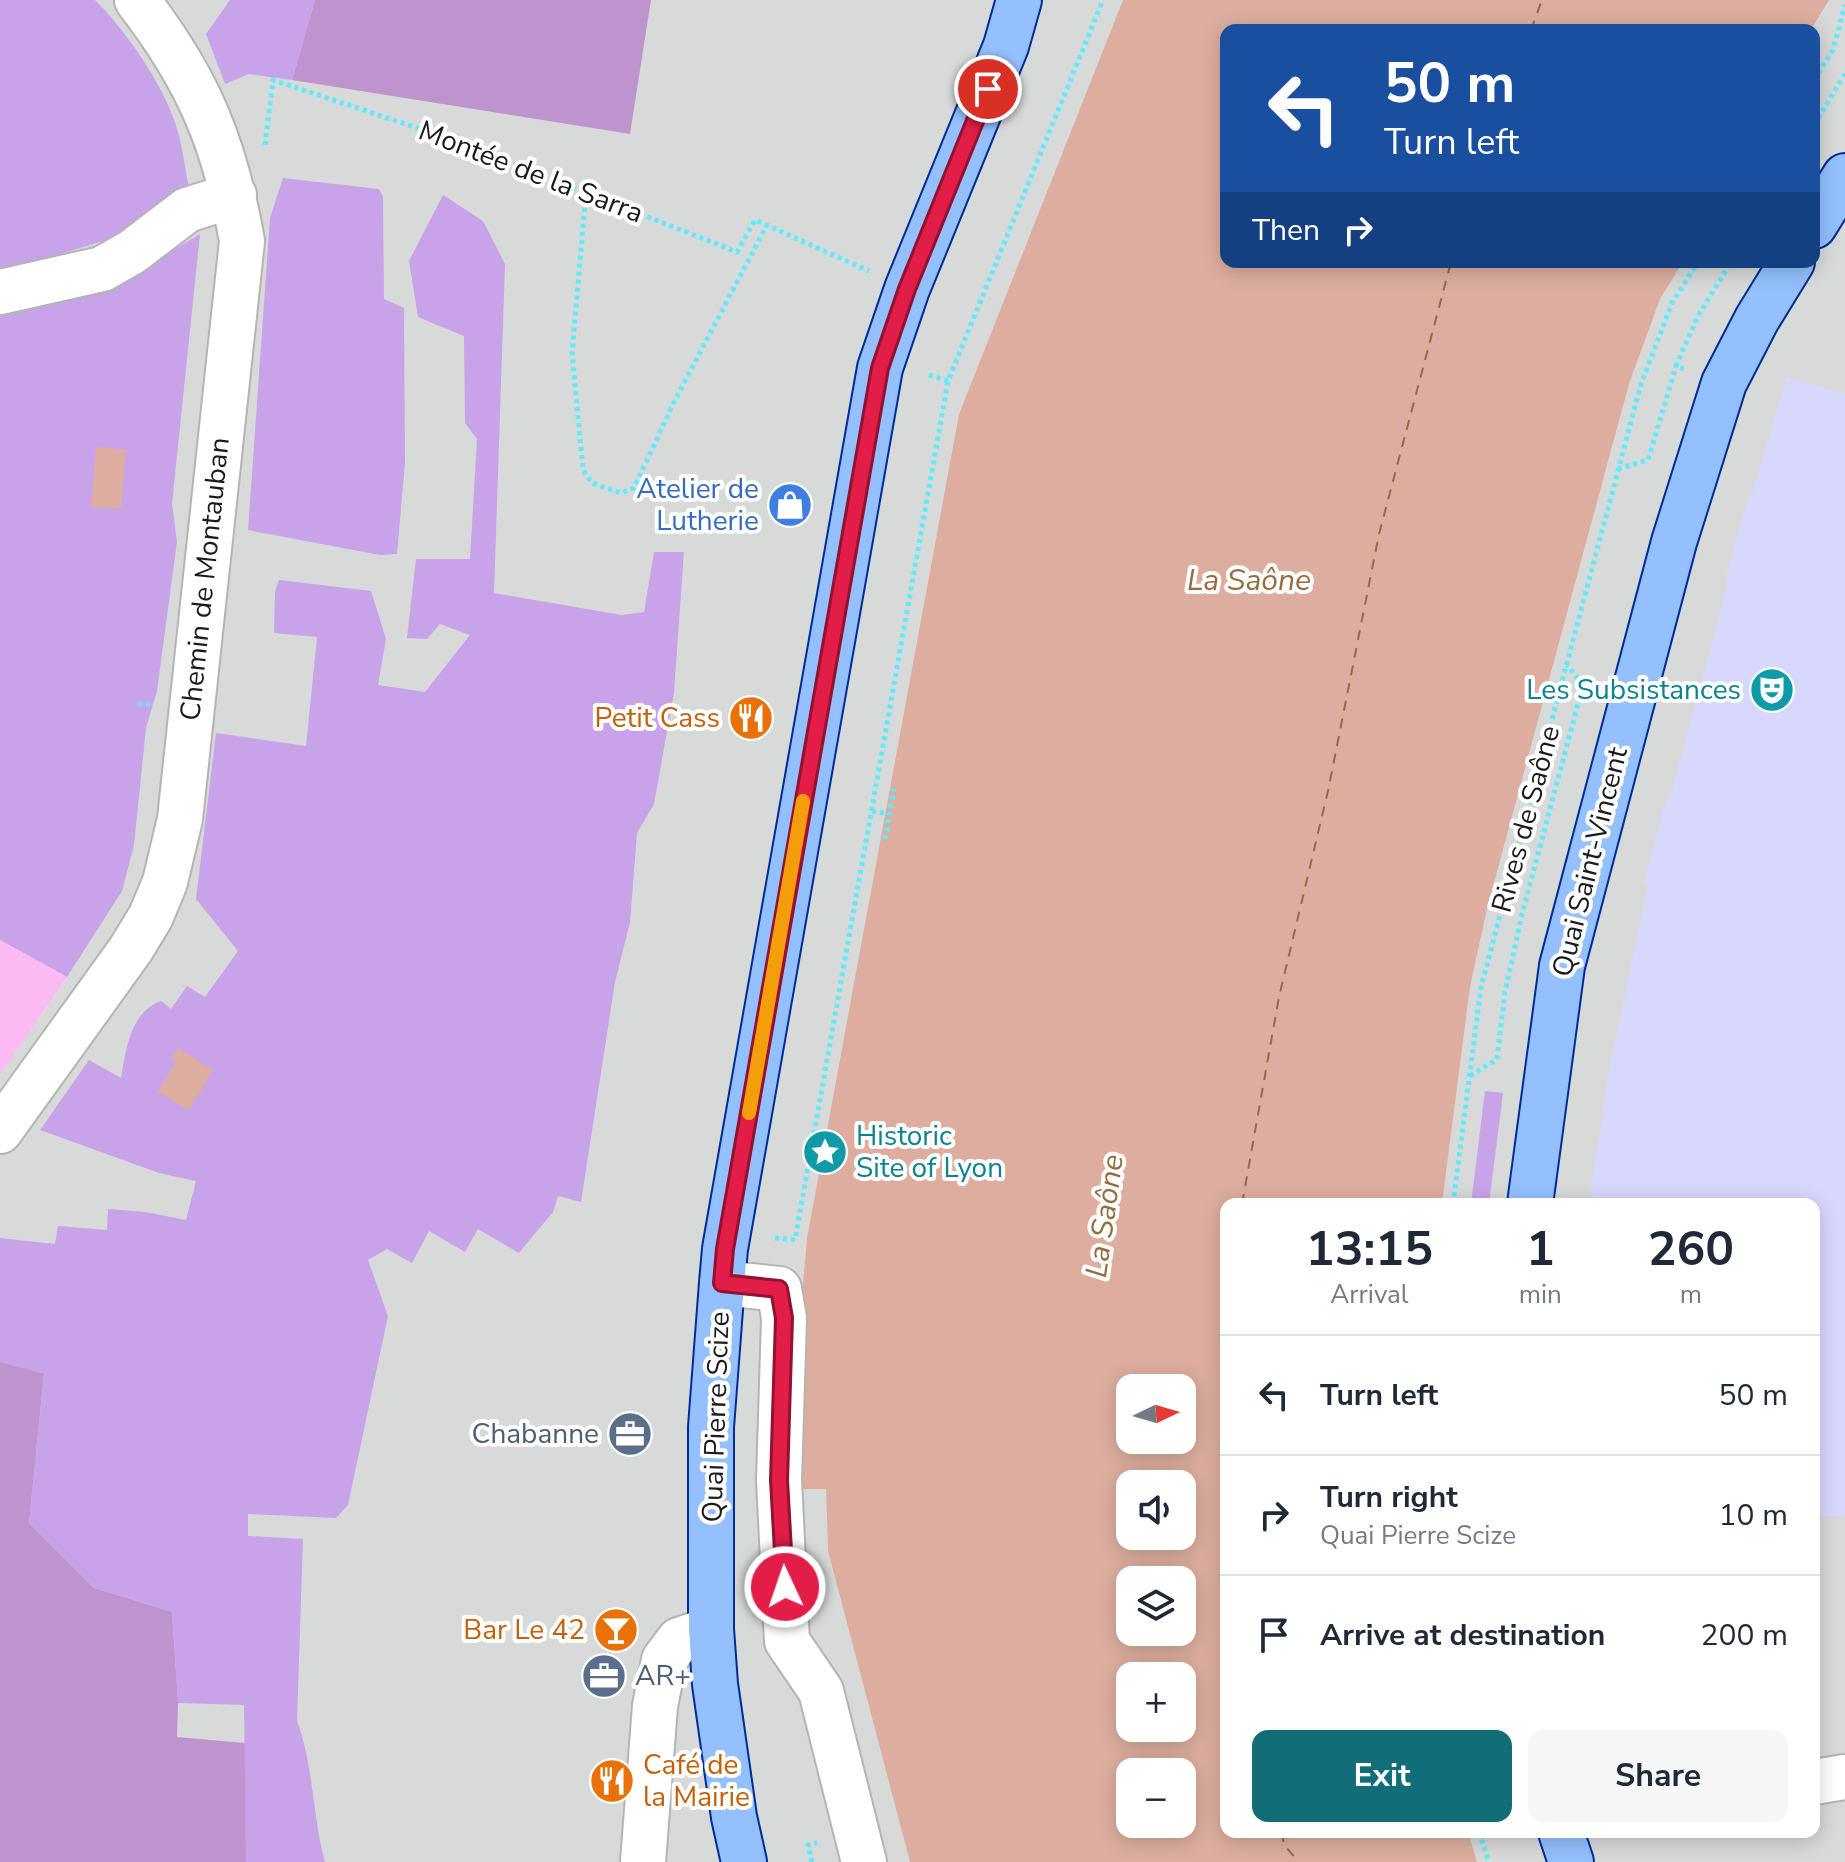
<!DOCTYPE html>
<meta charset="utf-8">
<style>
body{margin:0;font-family:"Nunito Sans",sans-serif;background:#f6f6f7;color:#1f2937;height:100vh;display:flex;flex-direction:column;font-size:30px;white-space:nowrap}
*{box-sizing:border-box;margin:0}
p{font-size:26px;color:#747a83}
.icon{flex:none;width:44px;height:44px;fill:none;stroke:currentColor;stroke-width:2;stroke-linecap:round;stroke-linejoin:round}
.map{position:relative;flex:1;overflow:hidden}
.sheet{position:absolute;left:1220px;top:1198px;width:600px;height:640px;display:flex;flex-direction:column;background:#fff;border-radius:16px;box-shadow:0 4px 20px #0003}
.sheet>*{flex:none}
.top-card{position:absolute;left:1220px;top:24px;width:600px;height:244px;border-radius:16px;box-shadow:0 4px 20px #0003;background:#1a4fa0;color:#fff;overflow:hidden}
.needle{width:52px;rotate:85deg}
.fabs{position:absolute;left:1116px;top:1374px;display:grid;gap:16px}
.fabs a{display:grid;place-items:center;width:80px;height:80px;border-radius:16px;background:#fff;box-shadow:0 4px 20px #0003;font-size:40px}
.pin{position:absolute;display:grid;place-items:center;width:68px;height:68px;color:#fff;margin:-34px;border:4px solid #fff;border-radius:50%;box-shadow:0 2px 8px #0007}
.me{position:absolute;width:88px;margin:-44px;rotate:357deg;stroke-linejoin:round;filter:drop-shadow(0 0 6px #0008)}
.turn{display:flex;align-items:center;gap:28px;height:168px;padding:0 32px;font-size:36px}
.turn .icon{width:104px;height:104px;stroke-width:2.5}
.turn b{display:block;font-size:56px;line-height:68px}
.then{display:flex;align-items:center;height:76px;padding:0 32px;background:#0003;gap:16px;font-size:30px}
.eta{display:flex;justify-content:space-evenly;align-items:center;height:136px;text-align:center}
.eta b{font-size:48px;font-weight:700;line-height:56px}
.action{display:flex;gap:16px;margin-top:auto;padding:16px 32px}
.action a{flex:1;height:92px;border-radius:16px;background:#116e78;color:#fff;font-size:32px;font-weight:700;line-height:92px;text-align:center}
.action a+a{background:#f6f6f7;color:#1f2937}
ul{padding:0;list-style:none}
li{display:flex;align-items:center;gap:24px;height:120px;padding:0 32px;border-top:2px solid #e0e1e3}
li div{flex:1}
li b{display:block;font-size:30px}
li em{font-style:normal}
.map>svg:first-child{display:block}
.residential{fill:#d8d9d9}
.education{fill:#d8d8ff}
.grass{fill:#c9a3ea}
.forest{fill:#be93ce}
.park{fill:#fbbaf4}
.water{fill:#ddae9f;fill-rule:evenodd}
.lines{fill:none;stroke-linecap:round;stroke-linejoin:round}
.ferry{stroke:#966c3e;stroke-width:2;stroke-dasharray:10 8;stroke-linecap:butt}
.minor-casing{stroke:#b4b4b4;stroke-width:48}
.major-casing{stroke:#002d93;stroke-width:48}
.path{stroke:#61eafe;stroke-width:5;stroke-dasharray:4 4;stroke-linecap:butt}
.minor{stroke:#fff;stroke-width:44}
.major{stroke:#94c0ff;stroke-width:44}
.route-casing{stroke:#92132f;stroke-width:20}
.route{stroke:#e11d48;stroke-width:14}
.slow{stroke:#f59e0b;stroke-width:14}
.labels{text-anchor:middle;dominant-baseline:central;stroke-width:8;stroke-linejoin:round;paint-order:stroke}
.street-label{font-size:28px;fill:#1b1b1b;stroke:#fff}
.shop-label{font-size:28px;fill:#366cbe;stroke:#fff;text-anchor:end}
.culture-label{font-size:28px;fill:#0d838f;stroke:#fff;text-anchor:end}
.food-label{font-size:28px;fill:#c56008;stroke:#fff;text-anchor:end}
.service-label{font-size:28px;fill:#4e5e75;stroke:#fff;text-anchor:end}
.water-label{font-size:30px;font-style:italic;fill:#966c3e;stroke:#fff}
</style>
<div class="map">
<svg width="1845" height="1862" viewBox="0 0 1845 1862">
<rect width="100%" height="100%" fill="#e0e4ed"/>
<path class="residential" d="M0 0H315L292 79 630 134 651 0H1123L959 414 807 1238 797 1351V1489H826L828 1551 910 1862H0V1075L67 978 0 940Z
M1829 0H1845V1862H1477L1468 1832H1814V1204H1442L1470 987 1487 909 1629 384 1660 299 1683 262H1814V30H1811Z"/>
<path class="education" d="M1787 377 1845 394V1516H1814V1204H1589L1608 1076 1648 884 1644 882 1667 797 1670 798 1728 583 1725 581 1748 497H1751Z"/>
<path class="grass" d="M0 0H95C126 30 167 90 178 132 183 150 185 169 189 187L110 239 0 272Z
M230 0H315L292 80 249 74 225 84 206 34Z
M283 178 379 189 383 197 384 299 404 308 405 463 397 554 380 555 248 530 270 218Z
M443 195 483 221 505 264 494 593 622 615 644 612 654 552H684L674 692 654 804 637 833 630 922 615 982 581 1202 558 1196 553 1212 519 1253 478 1229 465 1252 429 1231 412 1263 387 1249 368 1260 388 1316 348 1505 336 1518 248 1514V1536L303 1539 297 1721C314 1766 312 1815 325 1862H246L244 1705 178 1703 172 1612 94 1588 29 1523 44 1375 0 1362V1238L55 1244 58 1226 107 1230 108 1209 146 1212 186 1220 196 1181 159 1173 40 1130 89 1060 121 1078C126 1050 130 1012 161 1001L171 1009 187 986 205 997 238 951 196 899 216 733 306 746 317 637 274 633 275 592 279 580 371 591 386 639 378 685 425 692 470 635 440 624 427 639 407 638 416 559H470L477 439 465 423 464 336 418 317 409 261Z
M200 234 172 504 177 542 157 691 146 728 134 845 122 891 67 977 0 940V310L110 288Z
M1485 1091 1503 1093 1489 1204H1471Z"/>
<path class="forest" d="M315 0H651L630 134 292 80Z
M0 1362 44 1374 29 1523 94 1588 172 1612 178 1703 177 1737 245 1743 246 1862H0Z"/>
<path class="park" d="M0 940 67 977 0 1075Z"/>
<path class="water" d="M1123 0H1829L1811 30H1226V262H1683L1660 299 1629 384 1487 909 1470 987 1442 1204H1226V1832H1468L1477 1862H910L828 1551 826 1489H796L797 1351 807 1238 959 414ZM1130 1388H1182V1440H1130ZM1130 1484H1182V1536H1130ZM1130 1580H1182V1632H1130ZM1130 1676H1182V1728H1130ZM1130 1772H1182V1824H1130Z
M96 447 126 450 121 509 91 507Z
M178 1048 213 1070 189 1110 158 1092 176 1062 171 1059Z"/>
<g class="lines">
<path class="ferry" d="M1531 30 1542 0
M1242 1204 1279 997 1328 791 1379 534 1451 262
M1226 1298V1533
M1282 1832 1284 1845 1299 1862"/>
<g class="minor-casing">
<path id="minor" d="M0 292 102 269 132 252 187 210 234 195
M0 1131 131 949 151 916 165 882 180 819 242 241C225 143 198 79 137 0
M722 1283 779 1289 784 1318 779 1480 787 1641 821 1691 864 1862
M1814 1782 1845 1777
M643 1862 655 1706 664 1660 679 1640 711 1629"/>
</g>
<g class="major-casing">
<path id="major" d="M1814 226 1845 176
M1530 1204 1562 966 1674 542 1724 383 1757 319 1792 262
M1561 1832 1571 1862
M744 1862 734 1817 715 1684 711 1629V1427L722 1283 725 1249 880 368 907 289 1006 46 1019 0"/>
</g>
<path class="path" d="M1814 80 1833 50 1845 5
M1814 125 1845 74
M265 145 273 80 445 137 737 252 755 220 869 271
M586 192 572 353 583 470 592 483 621 493 634 488 675 400 767 225
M1684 369 1676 366 1698 316 1731 262
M929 375 948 381
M1618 469 1648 460 1676 366
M138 704H150
M872 811 889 814
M885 839 894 789
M1470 1076 1497 1059 1505 992 1522 914 1583 685 1567 665
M1453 1204 1481 987 1641 384 1672 303 1698 262
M775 1238 795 1240 948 381 1103 0
M1479 1832 1489 1862
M812 1862 808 1845 817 1843"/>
<use href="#minor" class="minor"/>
<use href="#major" class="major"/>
</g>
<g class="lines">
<g class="route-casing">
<path id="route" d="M785 1587 779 1480 784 1318 779 1289 722 1283 725 1249 880 368 907 289 988 89"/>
</g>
<use href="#route" class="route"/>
<path class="slow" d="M749 1113 803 801"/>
</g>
<defs>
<g id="shop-disc" transform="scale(2.3)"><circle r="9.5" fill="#3f7fe0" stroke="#fff"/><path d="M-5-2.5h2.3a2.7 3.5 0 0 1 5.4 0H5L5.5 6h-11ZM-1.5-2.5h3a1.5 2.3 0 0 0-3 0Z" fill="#fff"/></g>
<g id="theatre-disc" transform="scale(2.3)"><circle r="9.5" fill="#0f9aa8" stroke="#fff"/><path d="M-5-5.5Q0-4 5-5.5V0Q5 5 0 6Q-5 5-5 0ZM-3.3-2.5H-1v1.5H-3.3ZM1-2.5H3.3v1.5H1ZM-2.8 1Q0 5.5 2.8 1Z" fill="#fff"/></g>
<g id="restaurant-disc" transform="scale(2.3)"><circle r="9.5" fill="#e8710a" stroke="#fff"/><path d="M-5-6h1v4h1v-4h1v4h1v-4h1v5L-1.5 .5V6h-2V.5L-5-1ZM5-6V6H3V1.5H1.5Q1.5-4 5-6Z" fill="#fff"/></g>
<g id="sight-disc" transform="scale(2.3)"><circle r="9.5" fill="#0f9aa8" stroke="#fff"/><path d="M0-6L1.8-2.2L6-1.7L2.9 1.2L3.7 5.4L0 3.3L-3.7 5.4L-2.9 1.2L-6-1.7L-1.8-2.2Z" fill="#fff"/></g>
<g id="office-disc" transform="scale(2.3)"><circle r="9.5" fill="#5c6f8a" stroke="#fff"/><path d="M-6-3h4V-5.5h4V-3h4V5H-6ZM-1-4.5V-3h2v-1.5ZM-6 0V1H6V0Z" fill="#fff"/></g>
<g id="bar-disc" transform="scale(2.3)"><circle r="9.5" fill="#e8710a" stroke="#fff"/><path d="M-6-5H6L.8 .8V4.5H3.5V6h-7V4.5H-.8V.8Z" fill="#fff"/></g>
</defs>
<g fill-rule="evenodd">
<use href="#shop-disc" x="790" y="505"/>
<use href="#theatre-disc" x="1772" y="690"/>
<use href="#restaurant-disc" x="751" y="718"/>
<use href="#sight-disc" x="825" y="1152"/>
<use href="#office-disc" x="630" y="1434"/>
<use href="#bar-disc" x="616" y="1630"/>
<use href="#office-disc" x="604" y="1676"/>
<use href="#restaurant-disc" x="612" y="1781"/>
</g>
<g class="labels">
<g class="street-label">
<text transform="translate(531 172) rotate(21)">Montée de la Sarra</text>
<text transform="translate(205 579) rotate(-84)">Chemin de Montauban</text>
<text transform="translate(1526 819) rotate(-75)">Rives de Saône</text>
<text transform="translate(1590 862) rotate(-76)">Quai Saint-Vincent</text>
<text transform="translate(716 1417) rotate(-88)">Quai Pierre Scize</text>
</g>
<g class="shop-label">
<text x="759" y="489">Atelier de<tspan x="759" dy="32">Lutherie</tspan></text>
</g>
<g class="culture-label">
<text x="1741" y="690">Les Subsistances</text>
<text x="856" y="1136" text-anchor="start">Historic<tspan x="856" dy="32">Site of Lyon</tspan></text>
</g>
<g class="food-label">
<text x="720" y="718">Petit Cass</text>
<text x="585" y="1630">Bar Le 42</text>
<text x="643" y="1765" text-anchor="start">Café de<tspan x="643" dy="32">la Mairie</tspan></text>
</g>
<g class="service-label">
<text x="599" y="1434">Chabanne</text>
<text x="635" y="1676" text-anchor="start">AR+</text>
</g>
<g class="water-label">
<text x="1249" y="580">La Saône</text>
<text transform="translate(1105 1216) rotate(-82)">La Saône</text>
</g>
</g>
</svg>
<div class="fabs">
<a><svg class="needle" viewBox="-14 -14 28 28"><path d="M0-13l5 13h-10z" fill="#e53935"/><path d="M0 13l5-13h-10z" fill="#747a83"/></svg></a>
<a><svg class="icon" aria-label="sound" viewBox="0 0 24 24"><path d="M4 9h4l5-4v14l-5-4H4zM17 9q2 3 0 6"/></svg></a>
<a><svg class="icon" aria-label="layers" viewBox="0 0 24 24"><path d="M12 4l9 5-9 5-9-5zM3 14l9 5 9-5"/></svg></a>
<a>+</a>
<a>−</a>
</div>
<div class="pin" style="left:988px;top:89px;background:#d93025"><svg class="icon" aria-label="arrive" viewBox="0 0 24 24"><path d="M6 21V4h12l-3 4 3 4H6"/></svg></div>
<svg class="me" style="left:785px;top:1587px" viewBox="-20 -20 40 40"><circle r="17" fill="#e11d48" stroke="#fff" stroke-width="3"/><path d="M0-11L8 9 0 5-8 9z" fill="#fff"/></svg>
<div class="top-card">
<div class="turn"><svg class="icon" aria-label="left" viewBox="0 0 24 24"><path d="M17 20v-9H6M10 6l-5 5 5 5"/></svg><div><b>50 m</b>Turn left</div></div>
<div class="then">Then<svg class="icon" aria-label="right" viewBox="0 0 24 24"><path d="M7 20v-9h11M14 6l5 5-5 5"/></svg></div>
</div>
<section class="sheet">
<div class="eta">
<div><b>13:15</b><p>Arrival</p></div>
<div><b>1</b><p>min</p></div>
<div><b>260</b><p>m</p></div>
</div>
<ul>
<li><svg class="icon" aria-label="left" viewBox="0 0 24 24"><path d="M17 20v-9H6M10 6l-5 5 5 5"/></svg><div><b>Turn left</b></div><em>50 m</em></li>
<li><svg class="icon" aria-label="right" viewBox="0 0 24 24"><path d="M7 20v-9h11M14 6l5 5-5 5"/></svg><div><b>Turn right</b><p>Quai Pierre Scize</p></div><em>10 m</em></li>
<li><svg class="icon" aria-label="arrive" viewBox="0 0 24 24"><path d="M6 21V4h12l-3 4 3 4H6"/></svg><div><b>Arrive at destination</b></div><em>200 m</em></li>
</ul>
<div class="action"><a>Exit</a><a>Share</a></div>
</section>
</div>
